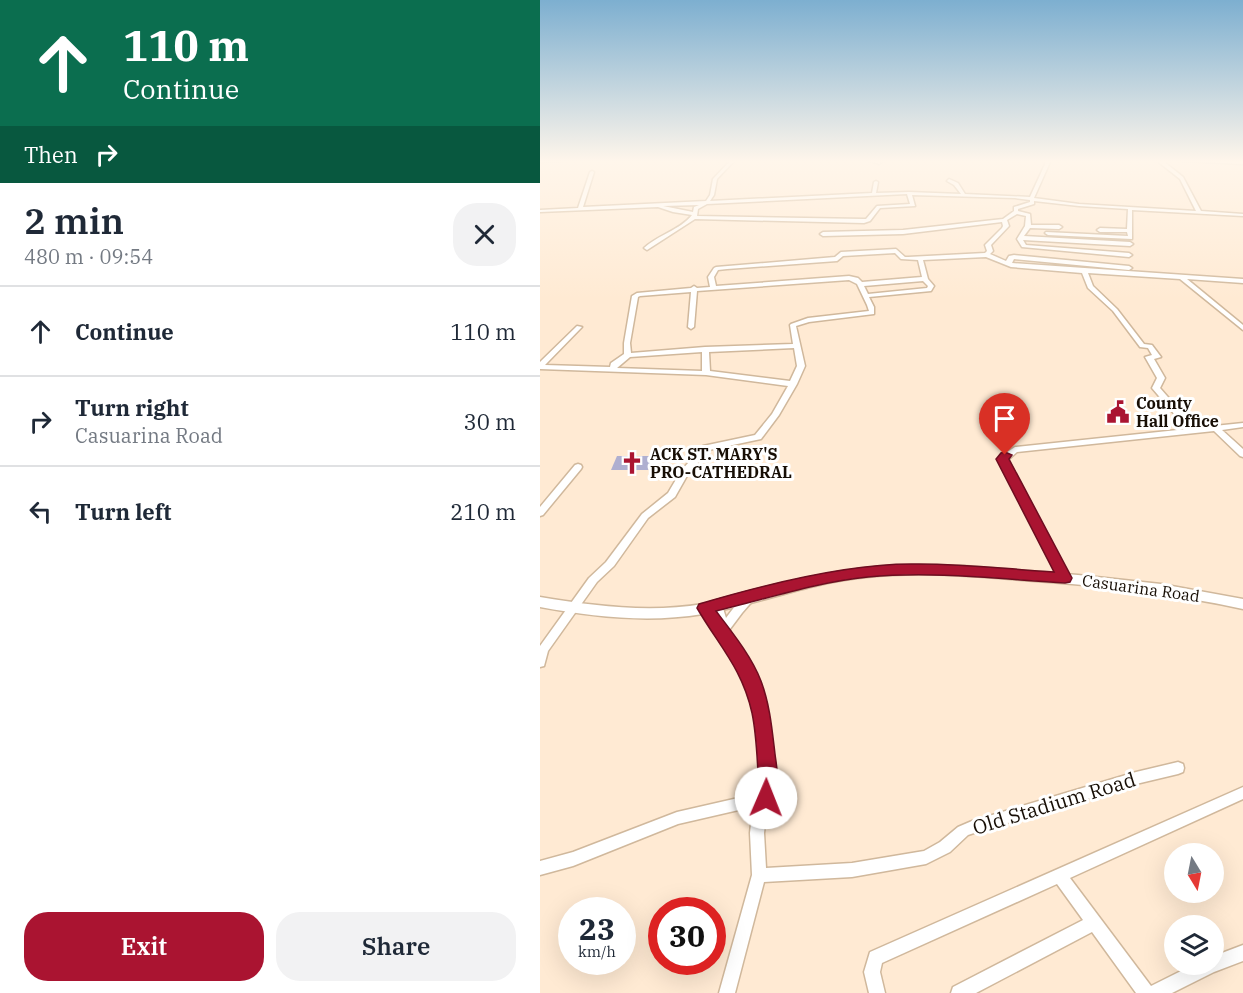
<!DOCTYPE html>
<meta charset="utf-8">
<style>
body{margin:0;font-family:"IBM Plex Serif",serif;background:#f2f2f3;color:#1f2937;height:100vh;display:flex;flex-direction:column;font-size:22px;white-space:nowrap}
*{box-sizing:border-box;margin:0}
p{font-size:20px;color:#747a83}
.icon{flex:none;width:33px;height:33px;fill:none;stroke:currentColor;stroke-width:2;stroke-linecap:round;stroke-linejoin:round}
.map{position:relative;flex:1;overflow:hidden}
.panel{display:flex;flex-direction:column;background:#fff;width:540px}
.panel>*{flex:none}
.guide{background:#0b6e4f;color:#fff;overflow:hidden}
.needle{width:39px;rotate:170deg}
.buttons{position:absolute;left:624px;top:843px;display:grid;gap:12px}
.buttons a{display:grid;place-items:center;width:60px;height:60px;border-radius:50%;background:#fff;box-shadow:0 6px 24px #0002;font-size:30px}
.speed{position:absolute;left:18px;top:897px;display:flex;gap:12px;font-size:30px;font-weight:700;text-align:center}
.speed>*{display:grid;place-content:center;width:78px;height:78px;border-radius:50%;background:#fff;box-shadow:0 6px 24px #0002;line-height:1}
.speed small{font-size:15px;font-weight:400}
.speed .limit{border:9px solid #d22;background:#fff;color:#111}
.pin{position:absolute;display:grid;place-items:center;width:51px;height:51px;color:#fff;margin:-62px -26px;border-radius:50% 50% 50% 0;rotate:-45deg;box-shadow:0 0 6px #0007}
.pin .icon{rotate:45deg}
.me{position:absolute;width:66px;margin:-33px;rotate:1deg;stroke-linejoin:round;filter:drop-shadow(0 0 4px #0008)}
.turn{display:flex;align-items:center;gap:21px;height:126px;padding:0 24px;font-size:27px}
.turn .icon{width:78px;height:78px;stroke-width:2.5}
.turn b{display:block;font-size:42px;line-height:51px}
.then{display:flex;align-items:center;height:57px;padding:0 24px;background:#0003;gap:12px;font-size:22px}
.round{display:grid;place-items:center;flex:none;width:63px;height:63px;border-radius:24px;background:#f2f2f3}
.head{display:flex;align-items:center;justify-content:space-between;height:102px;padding:0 24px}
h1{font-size:36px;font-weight:600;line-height:45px}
.action{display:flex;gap:12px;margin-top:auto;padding:12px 24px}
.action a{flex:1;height:69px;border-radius:24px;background:#aa1431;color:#fff;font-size:24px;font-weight:600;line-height:69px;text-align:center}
.action a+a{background:#f2f2f3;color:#1f2937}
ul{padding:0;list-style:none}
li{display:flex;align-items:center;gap:18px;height:90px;padding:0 24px;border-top:2px solid #e0e1e3}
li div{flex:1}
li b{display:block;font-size:22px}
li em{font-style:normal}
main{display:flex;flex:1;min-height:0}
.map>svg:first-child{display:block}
.building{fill:#afafd0}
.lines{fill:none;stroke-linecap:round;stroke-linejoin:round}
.minor-casing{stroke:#d0b89c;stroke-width:3}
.tertiary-casing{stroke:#d0b89c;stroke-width:3}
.minor{fill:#fff;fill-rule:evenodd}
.tertiary{fill:#fff;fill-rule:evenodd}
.route{fill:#aa1431;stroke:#6e0d20;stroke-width:1.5}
.labels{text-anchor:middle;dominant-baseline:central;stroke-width:6;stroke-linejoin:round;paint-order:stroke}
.poi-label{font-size:16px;font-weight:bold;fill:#170e05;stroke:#fff;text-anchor:start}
.street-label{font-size:16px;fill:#170e05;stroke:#fff}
.near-street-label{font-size:20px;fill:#170e05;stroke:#fff}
</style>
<main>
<section class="panel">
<div class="guide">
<div class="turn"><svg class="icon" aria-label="ahead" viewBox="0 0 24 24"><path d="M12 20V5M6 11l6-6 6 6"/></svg><div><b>110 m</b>Continue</div></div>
<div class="then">Then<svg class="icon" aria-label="right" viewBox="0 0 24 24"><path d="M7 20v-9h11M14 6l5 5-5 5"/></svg></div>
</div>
<div class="head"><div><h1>2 min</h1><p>480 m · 09:54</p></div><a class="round"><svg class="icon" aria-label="close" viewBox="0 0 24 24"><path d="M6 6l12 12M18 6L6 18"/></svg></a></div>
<ul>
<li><svg class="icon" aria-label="ahead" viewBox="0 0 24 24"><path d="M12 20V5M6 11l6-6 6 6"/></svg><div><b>Continue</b></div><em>110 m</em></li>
<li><svg class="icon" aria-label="right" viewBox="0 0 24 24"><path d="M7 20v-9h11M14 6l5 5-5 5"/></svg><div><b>Turn right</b><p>Casuarina Road</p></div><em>30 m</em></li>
<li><svg class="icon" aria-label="left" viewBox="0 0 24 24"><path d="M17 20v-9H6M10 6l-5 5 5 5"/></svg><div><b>Turn left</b></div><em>210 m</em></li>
</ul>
<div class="action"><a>Exit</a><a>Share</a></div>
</section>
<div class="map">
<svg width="703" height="993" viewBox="0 0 703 993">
<rect width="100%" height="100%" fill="#ffead3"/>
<path class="building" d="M77 456H114L108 470H71Z"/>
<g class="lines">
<g class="minor-casing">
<path id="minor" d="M0 160H32L0 162Z
M191 160H195L177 179 174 195 170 201 332 193 334 182 336 181 338 182 336 193 369 192 421 194 414 185 407 181 409 179 418 183 425 194 490 197 507 160H511L494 198 539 204 656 211 640 179 616 160 623 161 643 177 661 211 703 214V216L592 210V239L508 235 505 233 506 232 588 236 587 232H560L557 230 560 228 587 229 588 209 539 206 494 201V204L478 209V211L490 214 491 225H519L522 227 519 229 490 228 484 236 590 242 593 244 590 246 483 240 486 245 589 253 592 255 589 257 482 247 477 239 485 226 486 216 477 214 467 220 469 226 451 245 453 251 450 254 466 261 469 256 474 255 589 266 592 268 589 270 474 259 472 263 703 279V283L647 279 703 325V330L640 279 548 273 553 286 577 309 604 344 612 345 621 357 614 359 625 378 620 388 655 428 703 423V427L682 430 703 449V457L700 456 674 431 477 452 468 460 530 578 529 580H521L459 459 460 457 475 447 647 429 612 388 617 378 605 357 612 355 608 348 600 347 573 311 548 288 542 273 471 267 446 257 383 260 388 279 394 286 391 291 329 297 334 307V314L269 322 256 326 265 366 257 384 239 415 221 439 169 450 148 474 135 497 108 518 74 566 57 582 8 651 4 666 0 667V646L49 578 66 562 102 514 128 493 141 471 163 446 215 435 232 414 248 386 166 375 0 369V362L37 326 42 327 5 365 70 367 71 363 84 354V343L92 296 97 293 151 288 154 286 157 288 170 287 168 277 174 268 176 267 295 257 301 252 356 249 365 257H368L445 253 447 251 445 245 462 228 463 226 462 222 363 234 283 236 280 234 283 232 363 230 463 219 474 211V207L490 202V200L475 198 372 195 375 206 340 208 330 221 324 223 155 219 107 250 104 248C118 235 140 230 152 215L133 212 118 207 0 212V210L38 208 50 172 52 171 54 172 43 207 166 201 170 195 173 179ZM367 194 370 204 337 206 326 219H324L157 216 158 209 167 204ZM159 205 154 207 153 212 123 206ZM355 253 361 259 378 260 382 277 322 282 318 278 309 276 176 286 174 277 178 270 187 269 297 261 303 256ZM309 280 317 284 327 305 329 311 268 318 251 324 250 325 253 344 165 347 91 353 90 343 98 297 100 296 151 292 148 327 151 329 154 327 157 291ZM383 281 388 286 387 288 328 294 324 286ZM254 348 257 366 250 381 170 371 169 352ZM162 352V371L77 368 90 357Z
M328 160H334L341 163 339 164Z
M640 160 703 162V164L642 161Z
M38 464 41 465 42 467 41 469 3 515 0 516V507L35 465Z
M210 594 214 595 215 598 202 613 190 629V633L218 680 227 715 234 776 233 798 226 815 224 833 226 868 312 863 384 851 400 842 418 827 432 821 596 772 638 762 643 764 644 768 643 772 638 774 596 784 434 833 428 835 410 852 386 864 312 877 224 882 195 993H179L212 875 210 833 212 815 216 806 138 824 33 866 0 875V861L33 852 137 812 220 793C222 766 217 703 205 679 193 653 175 632 160 608L161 605C168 603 170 607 174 612L172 605 173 602H181L186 618C193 609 200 598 210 594Z
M703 787V799L530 878 611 986 655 964H674V956L703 945V961L674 972 632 993H596L552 932 436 993H411L413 987 543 920 517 884 342 963 340 972 345 993H329L324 972 330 952Z"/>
</g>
<g class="tertiary-casing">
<path id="tertiary" d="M346 566H424L538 575 621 584 703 599V609C630 593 556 585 482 580 431 576 379 571 327 577 271 582 219 604 163 614 109 623 54 617 0 607V597C54 606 109 613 163 604 226 593 283 571 346 566Z"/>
</g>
<use href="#minor" class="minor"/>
<use href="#tertiary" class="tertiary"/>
</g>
<linearGradient id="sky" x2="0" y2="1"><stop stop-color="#7dafd0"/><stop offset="0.54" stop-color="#fff6eb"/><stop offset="1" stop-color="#fff6eb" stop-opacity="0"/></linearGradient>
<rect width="703" height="299" fill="url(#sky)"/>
<path class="route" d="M465 452 472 455 469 459 532 578 530 582 525 583C459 579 393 571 328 577 277 582 226 599 176 611 192 632 212 657 221 681 230 705 232 729 235 754 237 770 241 789 234 804L226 807 219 804C215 794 219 784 218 773 217 753 216 732 212 713 202 668 179 646 157 608L159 604C223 585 305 564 371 564 418 563 467 569 514 572L456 459 461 453Z"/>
<defs>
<g id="civic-bare" transform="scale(1.8)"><path d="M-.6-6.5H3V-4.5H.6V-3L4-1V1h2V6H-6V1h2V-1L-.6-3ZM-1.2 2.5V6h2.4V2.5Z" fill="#aa1431" stroke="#fff" stroke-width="2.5" paint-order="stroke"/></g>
<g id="church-bare" transform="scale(1.8)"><path d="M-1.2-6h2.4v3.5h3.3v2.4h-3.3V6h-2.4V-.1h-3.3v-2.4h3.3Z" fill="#aa1431" stroke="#fff" stroke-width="2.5" paint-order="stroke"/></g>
</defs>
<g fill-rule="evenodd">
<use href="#civic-bare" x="578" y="412"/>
<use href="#church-bare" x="92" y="463"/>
</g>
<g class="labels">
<g class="poi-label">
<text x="596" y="403">County<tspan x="596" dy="18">Hall Office</tspan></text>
<text x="110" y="454">ACK ST. MARY'S<tspan x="110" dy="18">PRO-CATHEDRAL</tspan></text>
</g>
<g class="street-label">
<text transform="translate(601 588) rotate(8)">Casuarina Road</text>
</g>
<g class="near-street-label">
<text transform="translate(514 803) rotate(-17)">Old Stadium Road</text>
</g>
</g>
</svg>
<div class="buttons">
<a><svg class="needle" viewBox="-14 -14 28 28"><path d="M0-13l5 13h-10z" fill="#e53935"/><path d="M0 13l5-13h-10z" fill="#747a83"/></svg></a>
<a><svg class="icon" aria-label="layers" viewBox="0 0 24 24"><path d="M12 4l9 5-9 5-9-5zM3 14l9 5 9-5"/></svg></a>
</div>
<div class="speed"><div>23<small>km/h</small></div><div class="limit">30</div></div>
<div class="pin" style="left:465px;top:455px;background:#d93025"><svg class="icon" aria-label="arrive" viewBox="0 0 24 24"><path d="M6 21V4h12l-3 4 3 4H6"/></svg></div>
<svg class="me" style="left:226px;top:798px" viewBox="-20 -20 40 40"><circle r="19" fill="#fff"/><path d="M0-13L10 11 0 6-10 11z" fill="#aa1431"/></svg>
</div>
</main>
